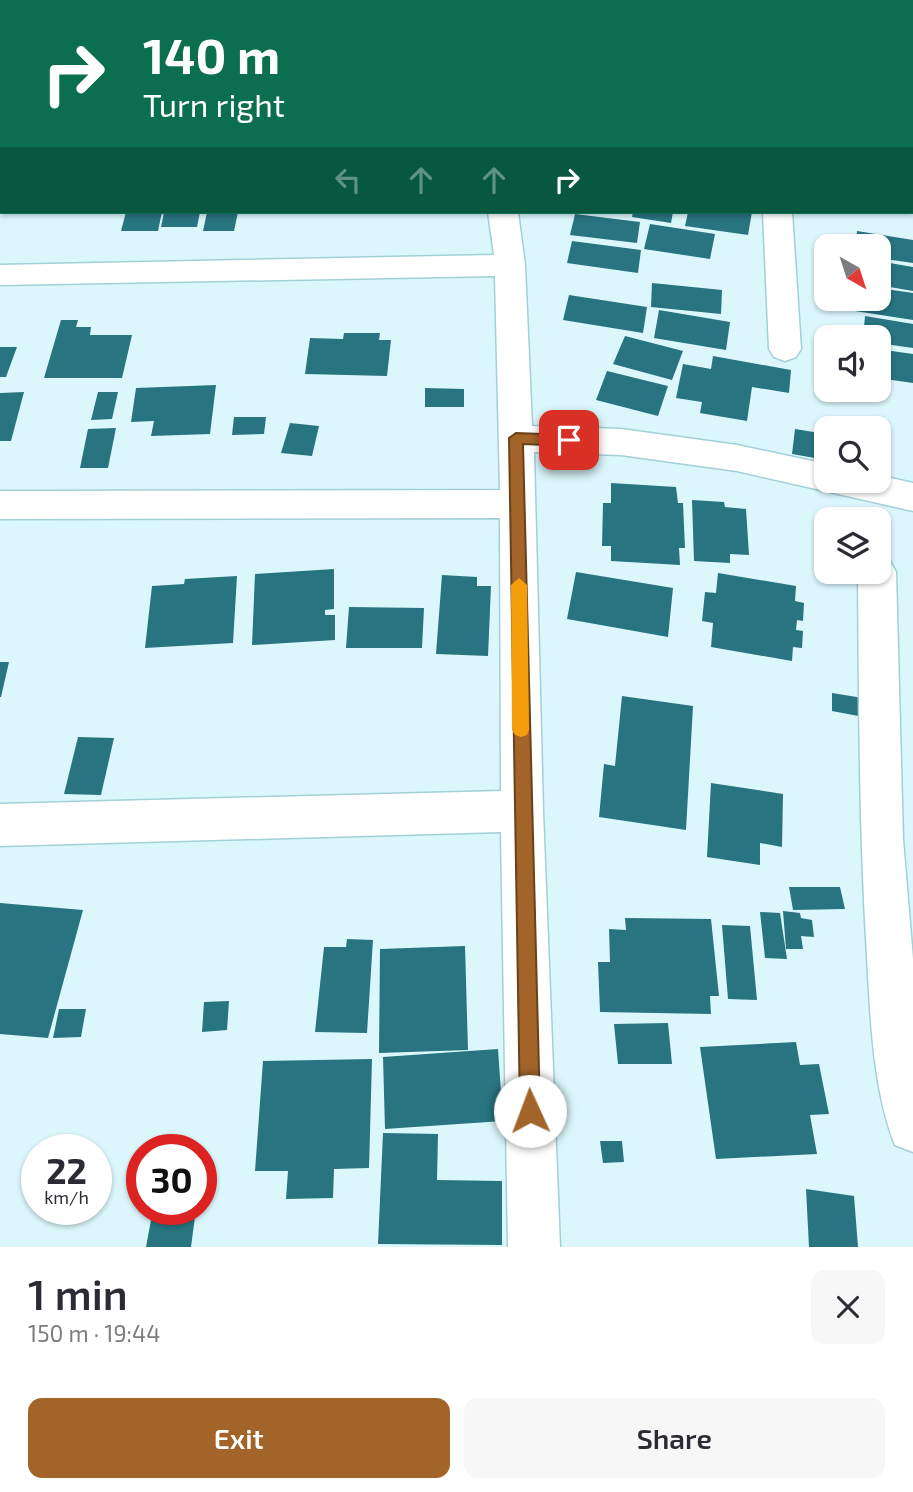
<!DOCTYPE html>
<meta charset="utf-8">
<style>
body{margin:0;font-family:"Exo 2",sans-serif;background:#f7f7f7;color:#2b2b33;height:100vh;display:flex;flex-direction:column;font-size:26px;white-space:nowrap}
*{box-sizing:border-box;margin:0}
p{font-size:23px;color:#7c7c81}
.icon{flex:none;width:38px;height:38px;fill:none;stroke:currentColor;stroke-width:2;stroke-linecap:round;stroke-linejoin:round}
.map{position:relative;height:1247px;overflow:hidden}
.details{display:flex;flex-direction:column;background:#fff;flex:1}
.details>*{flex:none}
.banner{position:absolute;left:0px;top:0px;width:914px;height:214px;box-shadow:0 2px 5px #0004;background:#0b6e4f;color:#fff;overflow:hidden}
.needle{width:46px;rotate:141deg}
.controls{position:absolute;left:814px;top:234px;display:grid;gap:14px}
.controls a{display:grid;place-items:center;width:77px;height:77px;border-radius:14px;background:#fff;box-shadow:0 2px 5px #0004;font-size:35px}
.speed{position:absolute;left:21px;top:1134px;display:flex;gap:14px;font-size:35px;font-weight:700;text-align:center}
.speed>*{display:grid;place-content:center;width:91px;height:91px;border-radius:50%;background:#fff;box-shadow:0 2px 5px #0004;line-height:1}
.speed small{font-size:18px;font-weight:400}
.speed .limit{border:10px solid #d22;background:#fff;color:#111}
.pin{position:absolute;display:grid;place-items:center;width:60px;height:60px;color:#fff;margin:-30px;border-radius:14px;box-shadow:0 4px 10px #0006}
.me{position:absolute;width:77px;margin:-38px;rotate:358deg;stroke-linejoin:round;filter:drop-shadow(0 0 5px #0008)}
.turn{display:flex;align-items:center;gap:24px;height:147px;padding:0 28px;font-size:32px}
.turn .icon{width:91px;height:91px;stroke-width:2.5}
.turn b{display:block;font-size:49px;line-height:60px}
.lanes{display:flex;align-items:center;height:66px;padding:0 28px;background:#0003;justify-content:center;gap:35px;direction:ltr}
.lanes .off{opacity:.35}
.round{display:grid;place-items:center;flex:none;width:74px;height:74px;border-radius:14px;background:#f7f7f7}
.headline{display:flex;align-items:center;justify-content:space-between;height:119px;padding:0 28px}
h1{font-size:42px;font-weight:600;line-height:52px}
.action{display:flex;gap:14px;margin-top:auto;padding:14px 28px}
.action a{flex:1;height:80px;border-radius:14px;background:#a26429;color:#fff;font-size:28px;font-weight:600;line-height:80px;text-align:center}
.action a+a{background:#f7f7f7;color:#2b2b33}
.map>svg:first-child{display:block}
.building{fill:#287481}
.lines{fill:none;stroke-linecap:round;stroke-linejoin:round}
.minor-casing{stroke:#a2d0d9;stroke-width:3}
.minor{fill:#fff;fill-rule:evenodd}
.route{fill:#a26429;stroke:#69411b;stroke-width:2}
.slow{fill:#f59e0b}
</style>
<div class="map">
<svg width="913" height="1247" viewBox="0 0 913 1247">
<rect width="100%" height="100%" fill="#dbf7fc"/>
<path class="building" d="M126 212H162L158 231H121Z
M164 212H200L197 227H161Z
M207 212H238L234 231H203Z
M633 212H673L671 223 632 217Z
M688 212H752L748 235 685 226Z
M575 214 640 222 637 243 570 235Z
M650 224 715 234 710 259 644 249Z
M857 231 913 240V263L878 258V247H856Z
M572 241 641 250 638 273 567 263Z
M878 261 913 267V291L878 285Z
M652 283 722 290 721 314 651 307Z
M878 288 913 293V320L855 311 856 299H878Z
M569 295 647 307 643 333 563 320Z
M659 310 730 322 726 350 654 338Z
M865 316 913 324V348L878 343V338H863Z
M61 320H78L76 327H91L90 335H132L122 378H44Z
M344 333H380L379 340H391L387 376 305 374 310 338 343 339Z
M625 336 683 351 672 380 613 364Z
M0 347H17L6 377H0Z
M878 349 913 354V383L878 378Z
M713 356 791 370 789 393 752 387 747 421 700 413 702 402 676 398 683 364 711 369Z
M607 371 668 386 658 416 596 400Z
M216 385 210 434 151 436 154 421 131 422 136 388Z
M425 388 464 389V407H425Z
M24 392 11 441H0V393Z
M98 392H118L112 419 91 420Z
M234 417H266L264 434 232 435Z
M290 423 319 426 312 456 281 453Z
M116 428 108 468H80L88 429Z
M795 429 826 434V460L792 454Z
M611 483 676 487 678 503H683L685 548H679L680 565 611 561V546H602L603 503H611Z
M692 500 724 502 725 507 746 509 749 555 730 554V563L694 561Z
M334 569V609L325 610V615H335V640L252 645 255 574Z
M576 572 673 588 668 637 567 619Z
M718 573 796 586 795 601 804 603 803 621 797 620 796 630 803 631 802 648 793 647 792 661 711 647 713 623 702 621 705 592 716 593Z
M442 575 477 577V586H491L488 656 436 654Z
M237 576 233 643 145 648 152 586 184 584 185 579Z
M349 607 424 608 422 648H346Z
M0 662H9L1 697H0Z
M832 693 869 699V718L832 711Z
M622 696 693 706 686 830 599 817 604 764 615 766Z
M78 737 114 738 101 795 64 794Z
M711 783 783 794 782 847 760 843V865L707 857Z
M789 887H840L845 909 793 910Z
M0 903 83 910 48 1038 0 1034Z
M783 911 800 913 801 918 812 920 814 937 801 936 803 949H786Z
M760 912 780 913 787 959 765 958Z
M625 918 711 919 719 996H710L711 1014 600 1012 598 962H610L609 929 626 930Z
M722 925 750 926 757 1000 728 999Z
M347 939 373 940 367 1033 315 1032 324 947H346Z
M465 946 468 1050 379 1053 380 949Z
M229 1001 227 1030 202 1032 204 1002Z
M59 1009H86L81 1037 53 1038Z
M668 1023 672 1064H618L614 1024Z
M796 1042 800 1065 819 1064 829 1114 810 1115 817 1154 716 1159 700 1047Z
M498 1049 503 1121 385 1129 383 1057Z
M372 1059 369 1168 334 1169 333 1198 286 1199 288 1171H255L263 1061Z
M383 1133 438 1134 437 1180 502 1181V1245L378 1244Z
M600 1141H622L624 1162 603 1163Z
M806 1189 854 1196 858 1247H809Z
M153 1209H196L191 1247H146Z"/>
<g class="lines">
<g class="minor-casing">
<path id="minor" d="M477 0H501V2H477Z
M590 0H623L624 2H591Z
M912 57H913V73H912Z
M0 94H2V110H0Z
M488 212H518L525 265 532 426 621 429 737 445 826 464V481H878V475L913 483V511L737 471 621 455 534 452 543 811 560 1247H508L501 832 0 846V804L501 791 500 518 0 519V491L500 490 495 276 0 285V265L494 255Z
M763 212H792L801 349 796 357 785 361 774 357 769 349Z
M878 557 890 561 896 572 903 839 913 959V1152L895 1145C873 1091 870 1014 867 956 859 828 859 700 858 572H878Z"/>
</g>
<use href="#minor" class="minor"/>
</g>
<path class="route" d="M516 433 569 435 576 440 569 446 523 444 540 1111 537 1118 530 1121 523 1118 520 1111 509 438Z"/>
<path class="slow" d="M519 578 527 585 529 730 527 735 521 737 515 735 512 730 511 585Z"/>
</svg>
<div class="controls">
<a><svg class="needle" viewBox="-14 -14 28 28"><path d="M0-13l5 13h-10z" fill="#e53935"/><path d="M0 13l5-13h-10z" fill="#7c7c81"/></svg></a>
<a><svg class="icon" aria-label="sound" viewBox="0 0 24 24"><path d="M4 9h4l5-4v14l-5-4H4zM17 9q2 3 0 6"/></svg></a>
<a><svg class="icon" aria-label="search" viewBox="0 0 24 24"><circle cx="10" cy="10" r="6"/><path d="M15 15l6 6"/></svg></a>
<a><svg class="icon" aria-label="layers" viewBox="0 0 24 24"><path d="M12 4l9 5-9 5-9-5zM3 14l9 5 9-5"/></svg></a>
</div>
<div class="speed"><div>22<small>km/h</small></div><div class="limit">30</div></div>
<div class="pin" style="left:569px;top:440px;background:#d93025"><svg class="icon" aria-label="arrive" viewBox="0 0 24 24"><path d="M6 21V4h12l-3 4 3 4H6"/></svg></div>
<svg class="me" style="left:530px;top:1111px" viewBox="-20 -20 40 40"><circle r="19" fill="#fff"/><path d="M0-13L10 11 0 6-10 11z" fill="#a26429"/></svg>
<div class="banner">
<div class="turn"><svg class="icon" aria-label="right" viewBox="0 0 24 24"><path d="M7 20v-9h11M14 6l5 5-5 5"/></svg><div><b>140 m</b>Turn right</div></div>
<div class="lanes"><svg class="icon off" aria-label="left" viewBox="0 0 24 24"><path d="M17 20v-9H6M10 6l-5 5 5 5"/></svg><svg class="icon off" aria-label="ahead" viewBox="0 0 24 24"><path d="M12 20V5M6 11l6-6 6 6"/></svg><svg class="icon off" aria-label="ahead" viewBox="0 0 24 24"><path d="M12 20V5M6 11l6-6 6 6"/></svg><svg class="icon" aria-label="right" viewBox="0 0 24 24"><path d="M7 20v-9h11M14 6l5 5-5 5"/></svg></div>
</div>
</div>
<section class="details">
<div class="headline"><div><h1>1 min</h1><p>150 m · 19:44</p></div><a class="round"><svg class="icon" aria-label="close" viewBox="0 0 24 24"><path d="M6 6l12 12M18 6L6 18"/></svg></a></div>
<div class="action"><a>Exit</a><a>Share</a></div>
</section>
